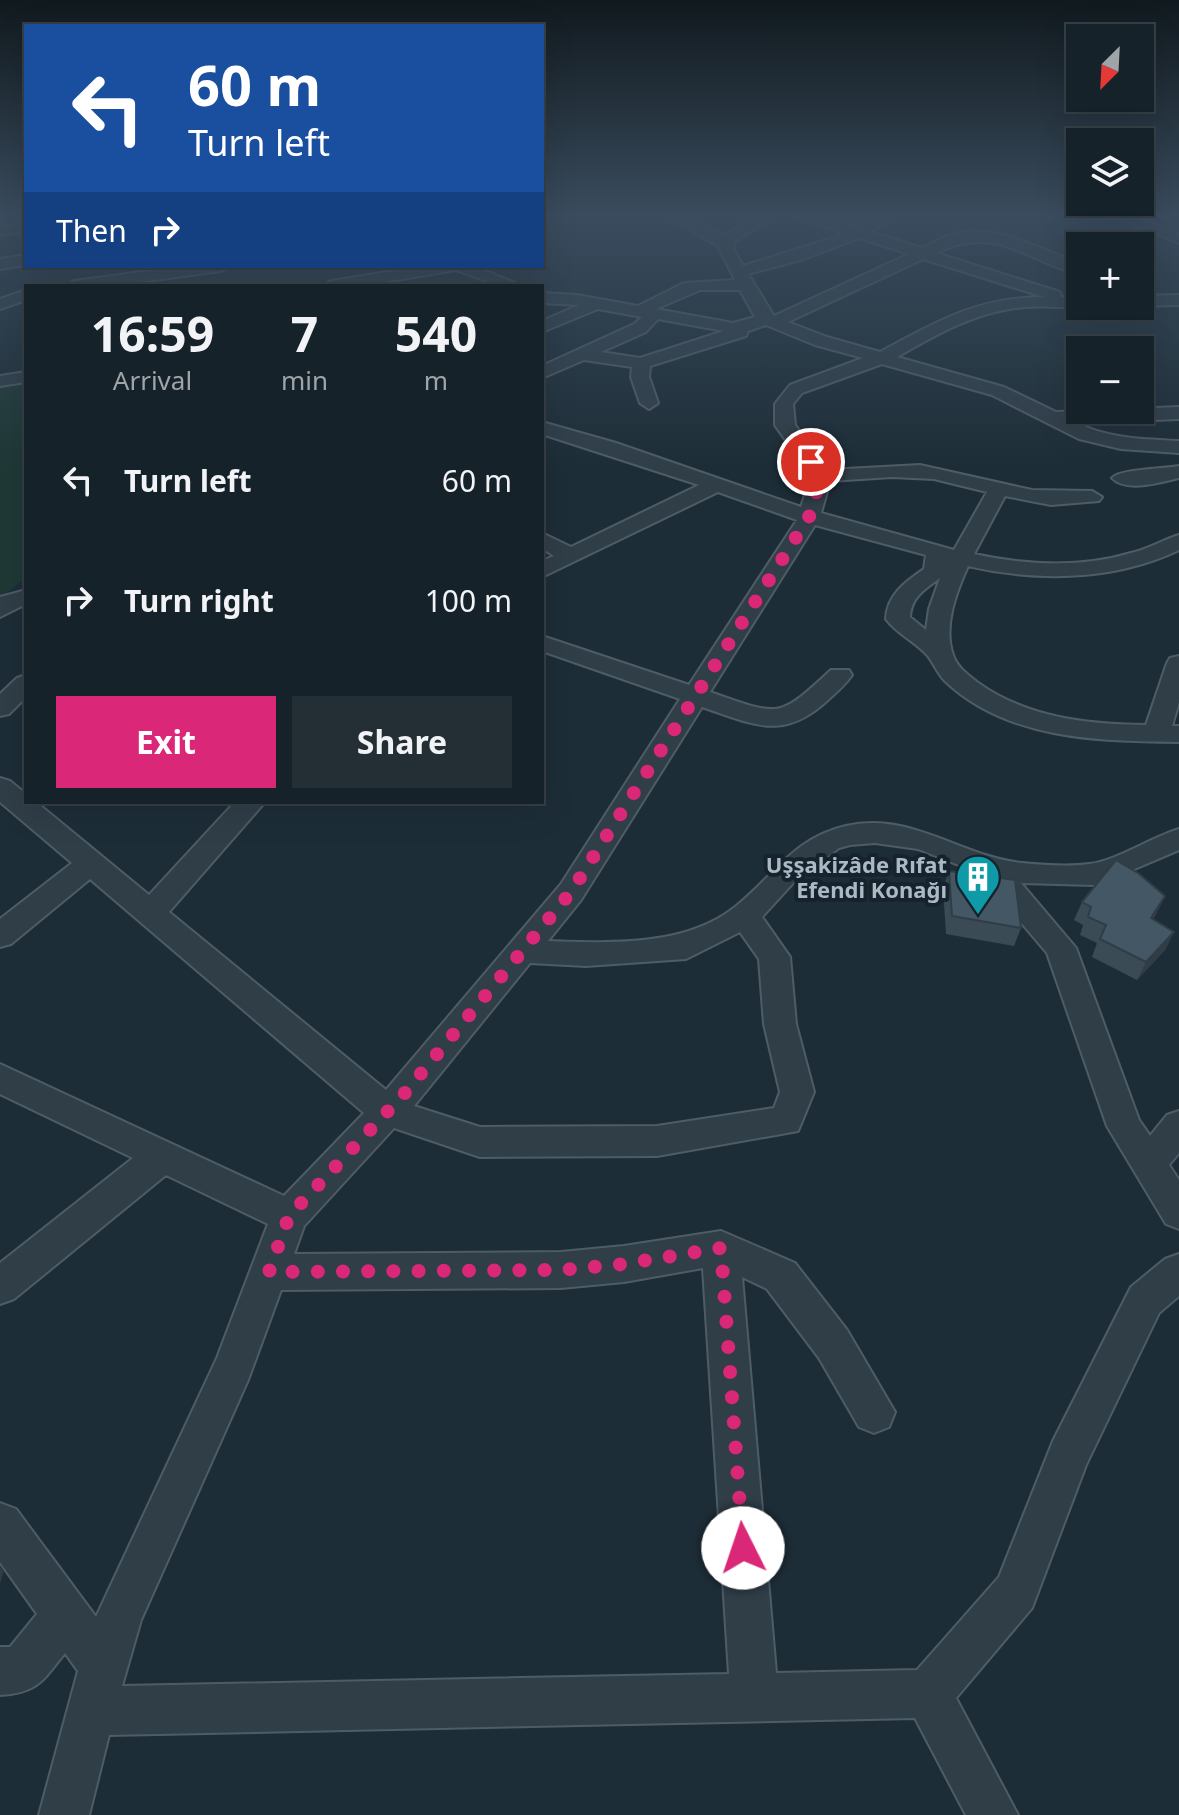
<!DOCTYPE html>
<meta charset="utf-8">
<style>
body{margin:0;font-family:"Noto Sans",sans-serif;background:#232f35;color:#f1f3f6;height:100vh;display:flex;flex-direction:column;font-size:30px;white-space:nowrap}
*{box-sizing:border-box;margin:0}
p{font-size:26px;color:#9ea4a8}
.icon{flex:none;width:44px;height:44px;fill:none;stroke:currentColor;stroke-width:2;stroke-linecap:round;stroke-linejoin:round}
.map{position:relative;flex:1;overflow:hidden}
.side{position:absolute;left:24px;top:284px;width:520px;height:520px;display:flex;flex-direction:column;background:#162229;border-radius:0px;box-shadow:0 8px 32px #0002,0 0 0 2px #353f46}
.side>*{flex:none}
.hud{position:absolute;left:24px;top:24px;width:520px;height:244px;border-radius:0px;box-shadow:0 8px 32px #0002,0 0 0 2px #353f46;background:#1a4fa0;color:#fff;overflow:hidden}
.needle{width:52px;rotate:204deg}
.controls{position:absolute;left:1066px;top:24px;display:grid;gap:16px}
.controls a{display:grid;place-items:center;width:88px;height:88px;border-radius:0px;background:#162229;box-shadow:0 8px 32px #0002,0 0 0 2px #353f46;font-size:40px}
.pin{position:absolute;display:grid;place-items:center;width:68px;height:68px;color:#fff;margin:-34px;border:4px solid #fff;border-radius:50%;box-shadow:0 2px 8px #0007}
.me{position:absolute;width:88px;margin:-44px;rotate:356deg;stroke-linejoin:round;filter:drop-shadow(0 0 6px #0008)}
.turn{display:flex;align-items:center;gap:28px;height:168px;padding:0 32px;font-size:36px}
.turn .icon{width:104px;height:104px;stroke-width:2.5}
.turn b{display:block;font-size:56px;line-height:68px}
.then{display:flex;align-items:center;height:76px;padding:0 32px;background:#0003;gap:16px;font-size:30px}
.eta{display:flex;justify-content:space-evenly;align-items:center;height:136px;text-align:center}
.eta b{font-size:48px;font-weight:700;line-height:56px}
.button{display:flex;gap:16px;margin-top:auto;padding:16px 32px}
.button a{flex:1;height:92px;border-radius:0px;background:#db2777;color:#fff;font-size:32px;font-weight:700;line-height:92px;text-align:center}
.button a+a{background:#232f35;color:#f1f3f6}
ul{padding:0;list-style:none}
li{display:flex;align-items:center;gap:24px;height:120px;padding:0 32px}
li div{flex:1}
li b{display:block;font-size:30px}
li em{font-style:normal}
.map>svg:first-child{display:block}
.green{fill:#1f3836}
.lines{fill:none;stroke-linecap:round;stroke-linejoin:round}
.minor-casing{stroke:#4e5c66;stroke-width:4}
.minor{fill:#303e48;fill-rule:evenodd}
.wall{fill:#3a4b56}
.shaded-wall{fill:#303d46}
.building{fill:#445764;stroke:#303d46;stroke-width:2}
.route{stroke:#db2777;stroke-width:14;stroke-dasharray:0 25.2}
.labels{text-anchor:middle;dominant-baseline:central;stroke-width:8;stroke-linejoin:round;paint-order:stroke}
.poi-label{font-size:22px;font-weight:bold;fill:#aab9c5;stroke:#16232c;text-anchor:end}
</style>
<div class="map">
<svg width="1179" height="1815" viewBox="0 0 1179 1815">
<rect width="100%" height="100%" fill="#1d2d37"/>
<path class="green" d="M26 380V578L0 598V385Z"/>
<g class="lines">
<g class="minor-casing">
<path id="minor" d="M663 214H682L723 236 760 214H778L735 241 733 248 743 266 845 234 790 214H812L857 228 880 214H896L871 232 921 248C931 244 941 238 951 235 992 221 1043 250 1080 264V275C1024 260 997 224 936 253L1060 292 1061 297H1080V306H1084C1065 309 1045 305 1026 307 977 311 939 333 897 357L1004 387 1056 412 1179 407V419L1077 423C1109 439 1144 439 1179 441V453L1121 449 1079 439 992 395 882 364 802 393 793 404 795 425 827 470 920 465 1032 490 1092 491 1102 497 1099 501 1051 505 1005 496 974 554C1025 565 1081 568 1131 553 1148 549 1163 540 1179 535V550C1114 581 1037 582 968 566 956 593 943 626 953 655 957 667 967 674 977 682 1027 718 1086 724 1146 725L1167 663 1170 658 1179 656V702L1172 726H1179V742C1099 741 1007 740 945 681 938 674 934 664 928 656 916 642 897 634 886 619 887 595 905 582 924 569L926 555 815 525 710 692C780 716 777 720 831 670H849L852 675C846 684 838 691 830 698 784 742 755 725 702 707L581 900 548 941C609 943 685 947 735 907 774 876 793 838 846 826 910 811 962 857 1022 863 1043 865 1068 867 1089 864 1114 862 1152 837 1179 829V850L1104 882 1094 885 1021 883 1076 948 1139 1120 1150 1136 1167 1115 1179 1111V1153L1169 1165 1179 1180V1229L1166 1224 1107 1126 1047 953 979 873 918 849 875 843 850 845 839 848 794 882 762 917 790 957 796 1024 814 1092 798 1131 657 1156 480 1157 394 1128 304 1226 294 1254 561 1252 624 1246 721 1231 795 1263 847 1330 895 1412 889 1427 874 1433 859 1427 819 1358 767 1289 742 1277 776 1673 917 1670 999 1577 1053 1441 1131 1287 1165 1259 1179 1254V1296L1159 1313 1086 1465 1032 1608 956 1698 1018 1815H966L915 1718 109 1735 89 1815H39L78 1671 65 1653C43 1680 38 1693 0 1695V1647H10L37 1614 0 1562V1503L16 1509 96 1617 217 1358 268 1224 166 1175 14 1299 0 1304V1263L133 1158 0 1094V1064L284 1196 364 1113 90 879 11 944 0 947V919L72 863 0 802V778L10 781 26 794V802H36L149 895 235 802H265L169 912 386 1090 561 884 680 699 542 651V636L689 685 797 520 718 492 542 577V561L554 556 542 548V533L571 547 699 485 542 434V422L616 443 801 507 811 476 775 425V404L790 385 863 358 815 345 766 325 748 331 746 336 650 366 649 377 658 403 649 409 640 403 631 377 632 367 584 360 542 378V366L634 324 642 317 598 309 542 332V321L579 305 542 303V293L577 295 638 306 684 283 735 280 718 246ZM859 238 909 254 774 316 748 274 801 260ZM923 259 1044 297C978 297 936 322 880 352L827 337 788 322ZM700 290H740L755 317 733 323 656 309ZM658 319 724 331 640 358 601 352 646 332ZM892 477 934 479 987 492 954 550 821 513 830 481ZM940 578 929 609 926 630 910 617C911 597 925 589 940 578ZM740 932 759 959 764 1024 780 1092 774 1108 657 1126 480 1127 414 1106 530 963 586 966 686 959ZM703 1268 729 1674 122 1686 141 1620 248 1380 281 1290 561 1288 624 1282Z
M1110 214H1130L1179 234V243Z
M26 224V232L0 235V227Z
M26 255V265L0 269V259Z
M187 266H229L221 271 109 286H66L74 281Z
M425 266H474L522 286H499L456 270 360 286H323L331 281Z
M26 290V300L0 309V299Z
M1179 295V305L1140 306V296Z
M26 372V382L0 386V376Z
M1179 466V478C1161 482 1126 493 1112 478 1120 469 1163 469 1179 466Z
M26 590V604L0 617V597Z
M26 675V697L9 714 0 716V694L17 678Z"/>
</g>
<use href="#minor" class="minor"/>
</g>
<path class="wall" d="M949 871 1021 928 1014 946 946 934 943 889Z
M1165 896 1153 919 1174 932 1165 950 1137 980 1092 957 1097 943 1080 935 1083 925 1074 920 1082 902Z"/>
<path class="shaded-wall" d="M1165 896 1156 915 1142 936 1151 918Z
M1174 932 1165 950 1137 980 1146 962Z
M0 1567 4 1570 0 1584Z"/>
<path class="building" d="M1116 860 1138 873 1165 896 1151 918 1174 932 1146 962 1100 939 1106 925 1088 917 1091 907 1082 902Z
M949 871 1015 880 1021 928 952 916Z"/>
<linearGradient id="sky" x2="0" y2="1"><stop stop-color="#10191e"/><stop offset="0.46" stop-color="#3a4c5e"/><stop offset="1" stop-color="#3a4c5e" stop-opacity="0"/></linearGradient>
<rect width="1179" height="468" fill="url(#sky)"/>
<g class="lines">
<path class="route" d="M743 1548 721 1248 624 1264 561 1270 269 1272 289 1216 404 1094 571 892 809 517 821 476 811 462"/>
</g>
<defs>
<g id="building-pin" transform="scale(2.3)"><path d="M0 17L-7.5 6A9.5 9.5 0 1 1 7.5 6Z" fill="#0f9aa8" stroke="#16232c"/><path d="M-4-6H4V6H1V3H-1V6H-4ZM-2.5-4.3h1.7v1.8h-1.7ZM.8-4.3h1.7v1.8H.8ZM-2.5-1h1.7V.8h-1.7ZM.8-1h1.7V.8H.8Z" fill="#fff"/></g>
</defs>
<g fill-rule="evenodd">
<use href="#building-pin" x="978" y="877"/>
</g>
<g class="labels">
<g class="poi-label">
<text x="947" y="864">Uşşakizâde Rıfat<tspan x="947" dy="25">Efendi Konağı</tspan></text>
</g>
</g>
</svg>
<div class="controls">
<a><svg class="needle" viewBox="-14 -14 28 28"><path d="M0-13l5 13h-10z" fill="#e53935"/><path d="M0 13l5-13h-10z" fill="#9ea4a8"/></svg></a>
<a><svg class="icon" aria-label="layers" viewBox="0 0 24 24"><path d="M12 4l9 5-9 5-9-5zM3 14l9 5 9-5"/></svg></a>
<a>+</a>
<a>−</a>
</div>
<div class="pin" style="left:811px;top:462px;background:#d93025"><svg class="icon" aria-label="arrive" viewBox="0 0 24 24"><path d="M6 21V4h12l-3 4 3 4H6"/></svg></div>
<svg class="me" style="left:743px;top:1548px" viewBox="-20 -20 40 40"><circle r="19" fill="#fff"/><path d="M0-13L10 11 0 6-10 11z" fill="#db2777"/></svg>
<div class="hud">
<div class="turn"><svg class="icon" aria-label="left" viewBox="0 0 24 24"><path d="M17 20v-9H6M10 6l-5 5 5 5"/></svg><div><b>60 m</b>Turn left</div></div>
<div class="then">Then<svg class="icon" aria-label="right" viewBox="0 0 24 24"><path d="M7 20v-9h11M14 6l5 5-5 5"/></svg></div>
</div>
<section class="side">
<div class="eta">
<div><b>16:59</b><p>Arrival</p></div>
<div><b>7</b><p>min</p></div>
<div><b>540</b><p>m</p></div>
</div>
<ul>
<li><svg class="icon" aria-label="left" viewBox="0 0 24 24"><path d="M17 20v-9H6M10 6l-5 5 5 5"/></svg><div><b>Turn left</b></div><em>60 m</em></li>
<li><svg class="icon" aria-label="right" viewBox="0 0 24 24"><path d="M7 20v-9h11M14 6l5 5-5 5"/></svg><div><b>Turn right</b></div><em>100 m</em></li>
</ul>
<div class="button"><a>Exit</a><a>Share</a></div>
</section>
</div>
